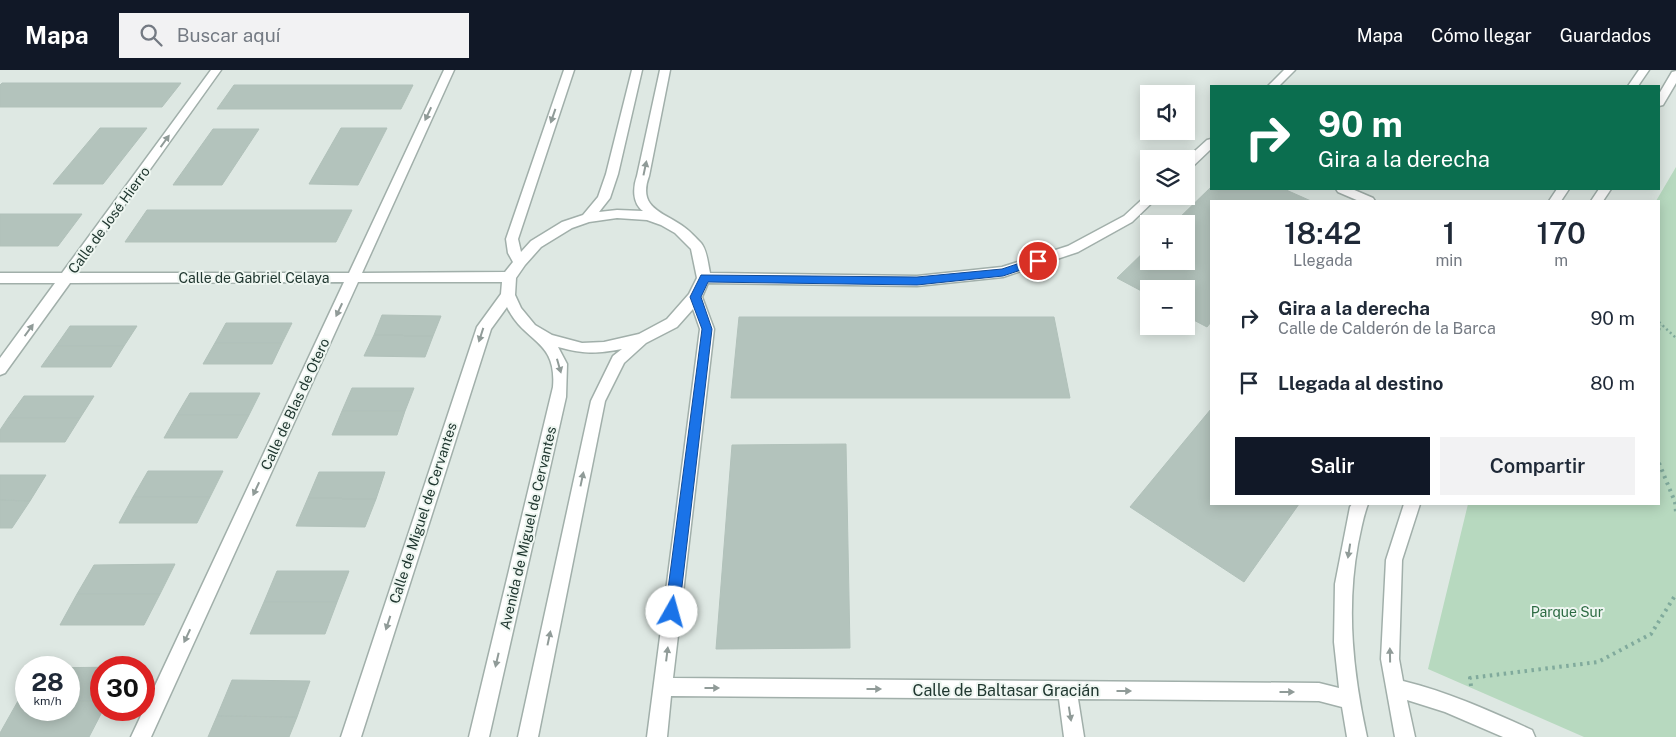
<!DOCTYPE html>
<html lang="es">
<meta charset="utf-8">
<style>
body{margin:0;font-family:"Public Sans",sans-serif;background:#f2f2f3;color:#1f2937;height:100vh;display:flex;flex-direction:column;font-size:19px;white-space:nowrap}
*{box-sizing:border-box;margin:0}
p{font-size:16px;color:#747a83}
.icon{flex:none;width:28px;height:28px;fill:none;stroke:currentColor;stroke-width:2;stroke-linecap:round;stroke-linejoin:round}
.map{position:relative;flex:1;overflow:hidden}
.drawer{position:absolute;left:1210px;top:130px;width:450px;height:305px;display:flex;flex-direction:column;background:#fff;border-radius:0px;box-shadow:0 2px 12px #0003}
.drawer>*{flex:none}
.guide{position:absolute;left:1210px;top:15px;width:450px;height:105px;border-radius:0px;box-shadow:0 2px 12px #0003;background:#0b6e4f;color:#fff;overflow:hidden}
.tools{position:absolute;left:1140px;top:15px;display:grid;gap:10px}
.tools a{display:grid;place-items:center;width:55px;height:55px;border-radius:0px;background:#fff;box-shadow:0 2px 12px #0003;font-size:25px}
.speed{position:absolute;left:15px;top:586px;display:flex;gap:10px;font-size:25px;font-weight:700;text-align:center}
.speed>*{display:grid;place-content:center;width:65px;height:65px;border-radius:50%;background:#fff;box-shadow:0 2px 12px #0003;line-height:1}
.speed small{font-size:12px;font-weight:400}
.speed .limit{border:8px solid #d22;background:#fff;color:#111}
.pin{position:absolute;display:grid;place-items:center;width:42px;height:42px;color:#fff;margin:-21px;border:2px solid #fff;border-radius:50%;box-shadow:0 1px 5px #0007}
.me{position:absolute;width:55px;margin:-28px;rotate:7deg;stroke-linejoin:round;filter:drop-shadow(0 0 4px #0008)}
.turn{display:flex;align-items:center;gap:18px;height:105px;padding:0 25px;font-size:22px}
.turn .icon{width:65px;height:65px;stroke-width:2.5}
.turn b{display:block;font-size:35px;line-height:42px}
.eta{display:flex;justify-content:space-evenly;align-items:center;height:85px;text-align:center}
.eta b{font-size:30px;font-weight:600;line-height:35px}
.button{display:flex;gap:10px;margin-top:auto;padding:10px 25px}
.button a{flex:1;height:58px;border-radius:0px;background:#111827;color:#fff;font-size:20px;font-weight:600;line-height:58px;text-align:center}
.button a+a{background:#f2f2f3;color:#1f2937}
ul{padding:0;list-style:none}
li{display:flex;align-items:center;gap:15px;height:65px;padding:0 25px}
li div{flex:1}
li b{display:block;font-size:19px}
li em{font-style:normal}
header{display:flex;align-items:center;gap:30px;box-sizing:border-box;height:70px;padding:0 25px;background:#111827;color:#fff}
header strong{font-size:24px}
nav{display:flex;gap:28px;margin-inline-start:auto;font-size:18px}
.search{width:350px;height:45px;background:#f2f2f3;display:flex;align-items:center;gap:12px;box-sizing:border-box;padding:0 18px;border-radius:0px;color:#747a83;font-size:19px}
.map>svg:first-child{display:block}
.green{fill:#b7d9bf}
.building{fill:#b3c3bc;stroke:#b1c1ba}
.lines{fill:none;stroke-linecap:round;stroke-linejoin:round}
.street-casing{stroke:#a1afaa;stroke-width:3}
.path-far1{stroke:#80aa9c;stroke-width:2.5;stroke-dasharray:2 3;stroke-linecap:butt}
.path{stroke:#80aa9c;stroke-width:4;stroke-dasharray:2.5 4.5;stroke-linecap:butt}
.street{fill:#fff;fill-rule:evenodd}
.oneway{fill:#909b98}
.route{fill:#1a73e8;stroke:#114b97}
.labels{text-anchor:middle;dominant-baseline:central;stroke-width:4;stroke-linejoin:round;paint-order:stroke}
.street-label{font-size:14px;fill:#203730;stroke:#eef6f1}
.park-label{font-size:14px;fill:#2d6b43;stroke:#eef6f1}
.near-street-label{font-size:16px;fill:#203730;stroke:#eef6f1}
</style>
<header>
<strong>Mapa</strong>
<div class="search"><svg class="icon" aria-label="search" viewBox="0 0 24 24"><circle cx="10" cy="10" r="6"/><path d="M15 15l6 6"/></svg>Buscar aquí</div>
<nav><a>Mapa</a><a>Cómo llegar</a><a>Guardados</a></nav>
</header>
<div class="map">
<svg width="1676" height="667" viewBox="0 0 1676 667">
<rect width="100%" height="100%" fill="#dee8e3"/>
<path class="green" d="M1676 97V667H1584L1428 599 1468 434H1659V131H1656Z"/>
<path class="building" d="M2 13H181L162 37H0V15Z
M234 15H413L401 39H217Z
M100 58H147L103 114H53Z
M341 58H387L358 115 309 114Z
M213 59H259L222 115H173Z
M1211 117V119H1284L1311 131H1211V252L1207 257 1186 246V219H1149V225L1117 208 1149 177V191H1186V154H1173Z
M147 140H352L336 172H125Z
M0 144H82L58 176H0Z
M382 245 441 246 433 266 374 265Z
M739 247H1054L1070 328H731Z
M226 253H292L282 273H215Z
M70 256H137L124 276H56Z
M374 265 433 266 425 287 364 286Z
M215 273H282L272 294H203Z
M56 276H124L111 297H41Z
M352 318H414L405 341H342Z
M190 323H260L249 345H177Z
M24 326H94L80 348H8Z
M1211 339V434H1299L1244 512 1130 437Z
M342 341H405L397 365H332Z
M177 345H249L237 368H164Z
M8 348H80L65 372H0V360Z
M846 374 850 578 716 579 732 375Z
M148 401H223L210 427H133Z
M319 402H385L376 429 308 428Z
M0 405H46L30 431 0 430Z
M133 427H210L197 453H119Z
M308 428 376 429 365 457 296 456Z
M0 430 30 431 12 458H0Z
M175 494 160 524H77L94 495Z
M277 501H349L337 532H264Z
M77 524H160L144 555H60Z
M264 532H337L325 564H250Z
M124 597 101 598V631H69V598H37Z
M232 610 310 611 297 647 217 646Z
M18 631H26V640H69V631H101L103 640 89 667H0V663Z
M217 646 297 647 289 667H208Z"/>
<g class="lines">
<g class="street-casing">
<path id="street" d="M211 0H221L76 203H349L444 0H454L362 203 505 202 513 192 508 183 506 169 564 0H574L518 169 521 182 531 171 562 152 583 145 598 127 606 104 632 0H642L618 104 610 128 599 142 617 140 643 141C632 133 633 117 637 106L660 0H670L649 106C637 139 664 142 684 157 690 161 696 168 701 173 707 180 708 194 710 203L917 206 1002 197 1068 176 1124 146 1149 123V126H1159L1132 152 1078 182 1003 207 917 216 708 213 702 227 714 259 673 608 1319 613 1339 618 1334 572 1335 514 1350 437 1352 434H1368C1363 447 1361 460 1358 474 1346 539 1353 603 1367 667H1347L1342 637 1319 631 1078 629 1084 667H1064L1059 629 671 626 667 667H647L700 259 693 239 677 257 646 273 624 293 605 331 538 667H518L591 331 613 286 622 279C596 284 584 284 558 277L567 294 566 327 489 667H469L553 317C557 269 524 273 507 237L491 259 361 667H341L477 257 501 224 502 212H358L151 667H131L344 212 70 213 5 303 0 305V288L55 213H0V203H62ZM617 148 647 150 661 155 675 163 691 179 697 208 689 224 667 249 639 264 604 272 582 273 552 265 535 255 521 238 515 225 516 208 525 195 541 177 572 158 589 152Z
M1284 0H1295L1279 16H1268Z
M1639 0H1649L1638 16H1628Z
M1676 1V13L1663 35 1659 36V24L1672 2Z
M1211 69V79L1190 99 1186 100V89L1207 70Z
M1336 119H1352L1373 128 1375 131H1359L1338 122Z
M1557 119H1569L1561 131H1549Z
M1599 119H1611L1603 131H1591Z
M1404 434H1420L1402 490 1399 589 1403 611C1448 622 1490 641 1532 660L1535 667H1503L1445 642 1407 630 1415 667H1395L1381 589 1386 490Z"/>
</g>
<path class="path-far1" d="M1659 252 1676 268
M1659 260 1661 255"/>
<path class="path" d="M1659 393 1675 432 1676 442
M1471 616 1470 608 1598 592 1651 564 1676 524"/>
<use href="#street" class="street"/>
</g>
<defs><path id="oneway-solid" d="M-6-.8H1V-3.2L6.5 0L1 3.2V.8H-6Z" transform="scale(1.25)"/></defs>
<g class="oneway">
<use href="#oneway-solid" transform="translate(428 44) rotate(115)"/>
<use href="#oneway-solid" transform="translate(553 46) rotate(109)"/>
<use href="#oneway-solid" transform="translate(165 71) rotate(-54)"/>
<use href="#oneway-solid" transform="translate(645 98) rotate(-78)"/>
<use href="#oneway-solid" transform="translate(339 240) rotate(115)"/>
<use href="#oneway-solid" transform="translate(29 260) rotate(-54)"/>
<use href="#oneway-solid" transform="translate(481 265) rotate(108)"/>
<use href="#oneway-solid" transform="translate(559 296) rotate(74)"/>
<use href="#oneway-solid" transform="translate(582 409) rotate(-78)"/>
<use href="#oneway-solid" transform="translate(256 419) rotate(115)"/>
<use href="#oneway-solid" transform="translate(1349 481) rotate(99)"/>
<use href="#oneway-solid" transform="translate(388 553) rotate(108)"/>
<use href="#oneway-solid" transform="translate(187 566) rotate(115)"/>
<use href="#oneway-solid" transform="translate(549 568) rotate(-78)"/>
<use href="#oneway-solid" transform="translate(667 584) rotate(-83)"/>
<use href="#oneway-solid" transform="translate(1390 585) rotate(-91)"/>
<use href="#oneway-solid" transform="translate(497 590) rotate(103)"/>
<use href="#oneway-solid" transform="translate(712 618)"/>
<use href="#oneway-solid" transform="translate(874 619)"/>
<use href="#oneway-solid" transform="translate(1124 621)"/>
<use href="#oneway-solid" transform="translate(1287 622)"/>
<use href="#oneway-solid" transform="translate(1070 644) rotate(81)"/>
</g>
<path class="route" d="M1038 187 1042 188V193L1003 206 917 215 708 212 701 227 712 259 679 542 677 546 672 548 667 546 665 542 702 259 690 227 701 205 917 207 1002 199Z"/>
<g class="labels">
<g class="street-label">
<text transform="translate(109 150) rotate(-54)">Calle de José Hierro</text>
<text x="254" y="208">Calle de Gabriel Celaya</text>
<text transform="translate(295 334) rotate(-65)">Calle de Blas de Otero</text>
<text transform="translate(423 443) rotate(-72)">Calle de Miguel de Cervantes</text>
<text transform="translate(528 458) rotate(-77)">Avenida de Miguel de Cervantes</text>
</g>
<g class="park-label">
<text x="1567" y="542">Parque Sur</text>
</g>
<g class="near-street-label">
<text x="1006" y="620">Calle de Baltasar Gracián</text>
</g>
</g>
</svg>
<div class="tools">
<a><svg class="icon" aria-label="sound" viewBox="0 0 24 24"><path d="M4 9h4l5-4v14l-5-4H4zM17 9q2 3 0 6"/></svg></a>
<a><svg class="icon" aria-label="layers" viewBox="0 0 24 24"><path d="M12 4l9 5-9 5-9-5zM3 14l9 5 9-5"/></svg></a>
<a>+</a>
<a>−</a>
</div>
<div class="speed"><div>28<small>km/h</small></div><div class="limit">30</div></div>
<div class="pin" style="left:1038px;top:191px;background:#d93025"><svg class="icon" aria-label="arrive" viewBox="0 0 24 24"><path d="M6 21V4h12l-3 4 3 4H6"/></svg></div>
<svg class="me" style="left:672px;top:542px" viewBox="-20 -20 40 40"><circle r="19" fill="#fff"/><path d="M0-13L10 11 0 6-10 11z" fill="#1a73e8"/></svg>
<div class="guide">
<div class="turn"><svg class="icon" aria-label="right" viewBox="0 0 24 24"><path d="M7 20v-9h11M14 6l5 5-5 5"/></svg><div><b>90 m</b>Gira a la derecha</div></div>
</div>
<section class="drawer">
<div class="eta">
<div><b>18:42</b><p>Llegada</p></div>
<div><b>1</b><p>min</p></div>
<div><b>170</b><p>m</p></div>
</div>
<ul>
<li><svg class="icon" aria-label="right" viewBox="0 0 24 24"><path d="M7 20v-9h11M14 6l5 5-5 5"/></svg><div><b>Gira a la derecha</b><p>Calle de Calderón de la Barca</p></div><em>90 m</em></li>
<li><svg class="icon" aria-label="arrive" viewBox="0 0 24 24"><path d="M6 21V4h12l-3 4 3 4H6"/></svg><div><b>Llegada al destino</b></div><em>80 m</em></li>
</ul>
<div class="button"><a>Salir</a><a>Compartir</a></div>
</section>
</div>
